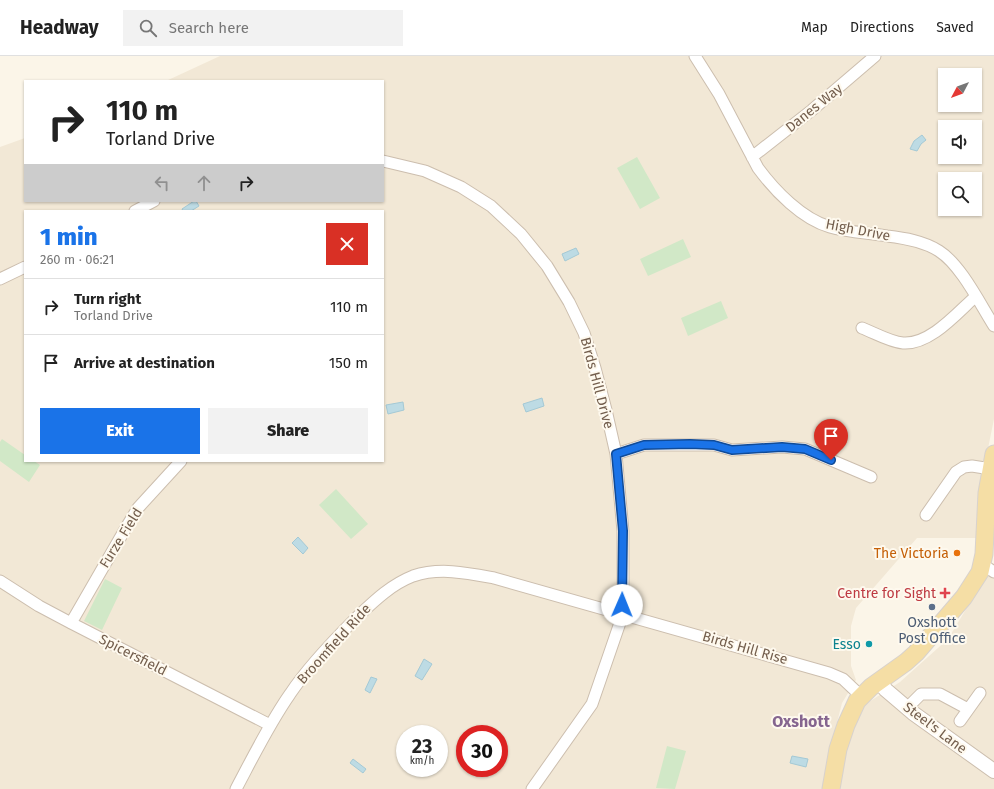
<!DOCTYPE html>
<meta charset="utf-8">
<style>
body{margin:0;font-family:"Fira Sans",sans-serif;background:#f2f2f2;color:#222;height:100vh;display:flex;flex-direction:column;font-size:15px;white-space:nowrap}
*{box-sizing:border-box;margin:0}
p{font-size:13px;color:#767676}
.icon{flex:none;width:22px;height:22px;fill:none;stroke:currentColor;stroke-width:2;stroke-linecap:round;stroke-linejoin:round}
.map{position:relative;flex:1;overflow:hidden}
.sheet{position:absolute;left:24px;top:154px;width:360px;height:252px;display:flex;flex-direction:column;background:#fff;border-radius:0px;box-shadow:0 1px 3px #0004}
.sheet>*{flex:none}
.banner{position:absolute;left:24px;top:24px;width:360px;height:122px;border-radius:0px;box-shadow:0 1px 3px #0004;background:#fff;color:#222;overflow:hidden}
.needle{width:26px;rotate:229deg}
.tools{position:absolute;left:938px;top:12px;display:grid;gap:8px}
.tools a{display:grid;place-items:center;width:44px;height:44px;border-radius:0px;background:#fff;box-shadow:0 1px 3px #0004;font-size:20px}
.speed{position:absolute;left:396px;top:669px;display:flex;gap:8px;font-size:20px;font-weight:700;text-align:center}
.speed>*{display:grid;place-content:center;width:52px;height:52px;border-radius:50%;background:#fff;box-shadow:0 1px 3px #0004;line-height:1}
.speed small{font-size:10px;font-weight:400}
.speed .limit{border:6px solid #d22;background:#fff;color:#111}
.pin{position:absolute;display:grid;place-items:center;width:34px;height:34px;color:#fff;margin:-41px -17px;border-radius:50% 50% 50% 0;rotate:-45deg;box-shadow:0 0 4px #0007}
.pin .icon{rotate:45deg}
.me{position:absolute;width:44px;margin:-22px;rotate:1deg;stroke-linejoin:round;filter:drop-shadow(0 0 3px #0008)}
.turn{display:flex;align-items:center;gap:14px;height:84px;padding:0 16px;font-size:18px}
.turn .icon{width:52px;height:52px;stroke-width:2.5}
.turn b{display:block;font-size:28px;line-height:34px}
.lanes{display:flex;align-items:center;height:38px;padding:0 16px;background:#0003;justify-content:center;gap:20px;direction:ltr}
.lanes .off{opacity:.35}
.round{display:grid;place-items:center;flex:none;width:42px;height:42px;border-radius:0px;background:#f2f2f2}
.overview{display:flex;align-items:center;justify-content:space-between;height:68px;padding:0 16px}
h1{font-size:24px;font-weight:800;line-height:30px;color:#1a73e8}
.button{display:flex;gap:8px;margin-top:auto;padding:8px 16px}
.button a{flex:1;height:46px;border-radius:0px;background:#1a73e8;color:#fff;font-size:16px;font-weight:800;line-height:46px;text-align:center}
.button a+a{background:#f2f2f2;color:#222}
ul{padding:0;list-style:none}
li{display:flex;align-items:center;gap:12px;height:56px;padding:0 16px;border-top:1px solid #e0e0e0}
li div{flex:1}
li b{display:block;font-size:15px}
li em{font-style:normal}
header{display:flex;align-items:center;gap:24px;box-sizing:border-box;height:56px;padding:0 20px;background:#fff;border-bottom:1px solid #e0e0e0}
header strong{font-size:19px}
nav{display:flex;gap:22px;margin-inline-start:auto;font-size:14px}
.search{width:280px;height:36px;background:#f2f2f2;display:flex;align-items:center;gap:10px;box-sizing:border-box;padding:0 14px;border-radius:0px;color:#767676;font-size:15px}
.map>svg:first-child{display:block}
.residential{fill:#f2e8d6;fill-rule:evenodd}
.green{fill:#d1e8c7}
.water{fill:#bddbe4;stroke:#a4c9d5}
.lines{fill:none;stroke-linecap:round;stroke-linejoin:round}
.minor-casing{stroke:#ccbeae;stroke-width:13}
.tertiary-casing{stroke:#ccbeae;stroke-width:16}
.primary-casing{stroke:#d8d2cd;stroke-width:19}
.minor{stroke:#fff;stroke-width:11}
.tertiary{stroke:#fff;stroke-width:14}
.primary{stroke:#f5dea5;stroke-width:17}
.route-casing{stroke:#114b97;stroke-width:10}
.route{stroke:#1a73e8;stroke-width:7}
.food-dot{fill:#e8710a;stroke:#fef9ee;stroke-width:1.5}
.health-dot{fill:#e0444e;stroke:#fef9ee;stroke-width:1.5}
.service-dot{fill:#5c6f8a;stroke:#fef9ee;stroke-width:1.5}
.culture-dot{fill:#0f9aa8;stroke:#fef9ee;stroke-width:1.5}
.labels{text-anchor:middle;dominant-baseline:central;stroke-width:4;stroke-linejoin:round;paint-order:stroke}
.street-label{font-size:14px;fill:#735e4d;stroke:#fef9ee}
.food-label{font-size:14px;fill:#c56008;stroke:#fef9ee;text-anchor:end}
.health-label{font-size:14px;fill:#be3a42;stroke:#fef9ee;text-anchor:end}
.service-label{font-size:14px;fill:#4e5e75;stroke:#fef9ee}
.culture-label{font-size:14px;fill:#0d838f;stroke:#fef9ee;text-anchor:end}
.quarter-label{font-size:16px;font-weight:bold;fill:#85658f;stroke:#fef9ee}
</style>
<header>
<strong>Headway</strong>
<div class="search"><svg class="icon" aria-label="search" viewBox="0 0 24 24"><circle cx="10" cy="10" r="6"/><path d="M15 15l6 6"/></svg>Search here</div>
<nav><a>Map</a><a>Directions</a><a>Saved</a></nav>
</header>
<div class="map">
<svg width="994" height="733" viewBox="0 0 994 733">
<rect width="100%" height="100%" fill="#fbf5e8"/>
<path class="residential" d="M220 0H994V363L982 422 978 450 977 482H917L856 552 851 570V610L856 624 842 647 831 690 823 733H0V91L25 82V145H383V25H166ZM945 19H975V49H945ZM945 71H975V101H945ZM945 123H975V153H945ZM25 155H383V405H25ZM405 678H439V712H405ZM465 678H499V712H465Z
M994 507V733H836L838 712 861 651 900 626 948 583Z"/>
<path class="green" d="M637 101 660 142 640 153 617 112Z
M683 183 691 201 648 220 640 203Z
M721 245 728 262 688 280 681 262Z
M2 383 25 399V405H34L40 409 29 426 0 405V386Z
M336 433 368 468 351 483 319 449Z
M105 523 122 532 102 574 84 565Z
M667 690 686 695 675 733 656 732Z"/>
<path class="water" d="M922 79 926 84 921 88 917 95 910 93 914 85Z
M194 145H196L199 150 191 155H183L182 153Z
M576 192 579 198 565 205 562 198Z
M542 342 544 350 526 356 523 348Z
M403 346 404 354 388 358 386 349Z
M298 481 308 492 303 498 292 487Z
M424 603 432 608 422 624 415 620Z
M371 621 377 623 370 637 365 634Z
M792 700 808 703 806 711 790 707Z
M353 703 366 713 363 717 350 707Z"/>
<g class="lines">
<g class="minor-casing">
<path id="minor" d="M695 0 719 38 758 112C775 135 802 163 830 171 847 176 869 177 887 180 904 182 924 185 939 195 961 209 980 248 994 270
M752 101 812 54 875 0
M383 105 425 115 461 131 491 150 521 178 547 210 569 246 584 277 595 312 606 354 616 398 623 475V558L592 648 532 733
M135 155 154 145
M0 223 25 211
M862 272C875 277 890 286 903 287 930 289 957 257 975 241
M616 398 644 389H714L732 394 782 391 805 393 871 421
M926 459 956 416 964 411 972 410 991 413
M982 508 994 516
M0 525 39 550 71 567 270 669
M71 567 127 470 138 452 181 405
M907 652 921 638H940L968 653
M960 665 980 637
M236 733C253 701 269 668 290 638 308 611 332 586 355 563 373 546 390 529 413 520 440 511 468 517 494 522L829 617 843 623 861 640"/>
</g>
<g class="tertiary-casing">
<path id="tertiary" d="M878 625 886 634 913 657 994 715"/>
</g>
<g class="primary-casing">
<path id="primary" d="M831 733 838 693 846 669 857 645 871 631 906 606 916 597 964 541 980 516 984 498 987 437 994 398"/>
</g>
<use href="#minor" class="minor"/>
<use href="#tertiary" class="tertiary"/>
<use href="#primary" class="primary"/>
</g>
<g class="lines">
<g class="route-casing">
<path id="route" d="M622 549 623 475 616 398 644 389 690 388 714 389 732 394 782 391 805 393 831 404"/>
</g>
<use href="#route" class="route"/>
</g>
<circle class="food-dot" cx="957" cy="497" r="4"/>
<path class="health-dot" d="M943 531h4v4h4v4h-4v4h-4v-4h-4v-4h4z"/>
<circle class="service-dot" cx="932" cy="551" r="4"/>
<circle class="culture-dot" cx="869" cy="588" r="4"/>
<g class="labels">
<g class="street-label">
<text transform="translate(814 52) rotate(-39)">Danes Way</text>
<text transform="translate(858 174) rotate(11)">High Drive</text>
<text transform="translate(597 327) rotate(75)">Birds Hill Drive</text>
<text transform="translate(121 482) rotate(-58)">Furze Field</text>
<text transform="translate(334 588) rotate(-48)">Broomfield Ride</text>
<text transform="translate(745 592) rotate(16)">Birds Hill Rise</text>
<text transform="translate(133 599) rotate(27)">Spicersfield</text>
<text transform="translate(935 672) rotate(37)">Steel's Lane</text>
</g>
<g class="food-label">
<text x="949" y="497">The Victoria</text>
</g>
<g class="health-label">
<text x="936" y="537">Centre for Sight</text>
</g>
<g class="service-label">
<text x="932" y="566">Oxshott<tspan x="932" dy="16">Post Office</tspan></text>
</g>
<g class="culture-label">
<text x="861" y="588">Esso</text>
</g>
<g class="quarter-label">
<text x="801" y="665">Oxshott</text>
</g>
</g>
</svg>
<div class="tools">
<a><svg class="needle" viewBox="-14 -14 28 28"><path d="M0-13l5 13h-10z" fill="#e53935"/><path d="M0 13l5-13h-10z" fill="#767676"/></svg></a>
<a><svg class="icon" aria-label="sound" viewBox="0 0 24 24"><path d="M4 9h4l5-4v14l-5-4H4zM17 9q2 3 0 6"/></svg></a>
<a><svg class="icon" aria-label="search" viewBox="0 0 24 24"><circle cx="10" cy="10" r="6"/><path d="M15 15l6 6"/></svg></a>
</div>
<div class="speed"><div>23<small>km/h</small></div><div class="limit">30</div></div>
<div class="pin" style="left:831px;top:404px;background:#d93025"><svg class="icon" aria-label="arrive" viewBox="0 0 24 24"><path d="M6 21V4h12l-3 4 3 4H6"/></svg></div>
<svg class="me" style="left:622px;top:549px" viewBox="-20 -20 40 40"><circle r="19" fill="#fff"/><path d="M0-13L10 11 0 6-10 11z" fill="#1a73e8"/></svg>
<div class="banner">
<div class="turn"><svg class="icon" aria-label="right" viewBox="0 0 24 24"><path d="M7 20v-9h11M14 6l5 5-5 5"/></svg><div><b>110 m</b>Torland Drive</div></div>
<div class="lanes"><svg class="icon off" aria-label="left" viewBox="0 0 24 24"><path d="M17 20v-9H6M10 6l-5 5 5 5"/></svg><svg class="icon off" aria-label="ahead" viewBox="0 0 24 24"><path d="M12 20V5M6 11l6-6 6 6"/></svg><svg class="icon" aria-label="right" viewBox="0 0 24 24"><path d="M7 20v-9h11M14 6l5 5-5 5"/></svg></div>
</div>
<section class="sheet">
<div class="overview"><div><h1>1 min</h1><p>260 m · 06:21</p></div><a class="round" style="background:#d93025;color:#fff"><svg class="icon" aria-label="close" viewBox="0 0 24 24"><path d="M6 6l12 12M18 6L6 18"/></svg></a></div>
<ul>
<li><svg class="icon" aria-label="right" viewBox="0 0 24 24"><path d="M7 20v-9h11M14 6l5 5-5 5"/></svg><div><b>Turn right</b><p>Torland Drive</p></div><em>110 m</em></li>
<li><svg class="icon" aria-label="arrive" viewBox="0 0 24 24"><path d="M6 21V4h12l-3 4 3 4H6"/></svg><div><b>Arrive at destination</b></div><em>150 m</em></li>
</ul>
<div class="button"><a>Exit</a><a>Share</a></div>
</section>
</div>
